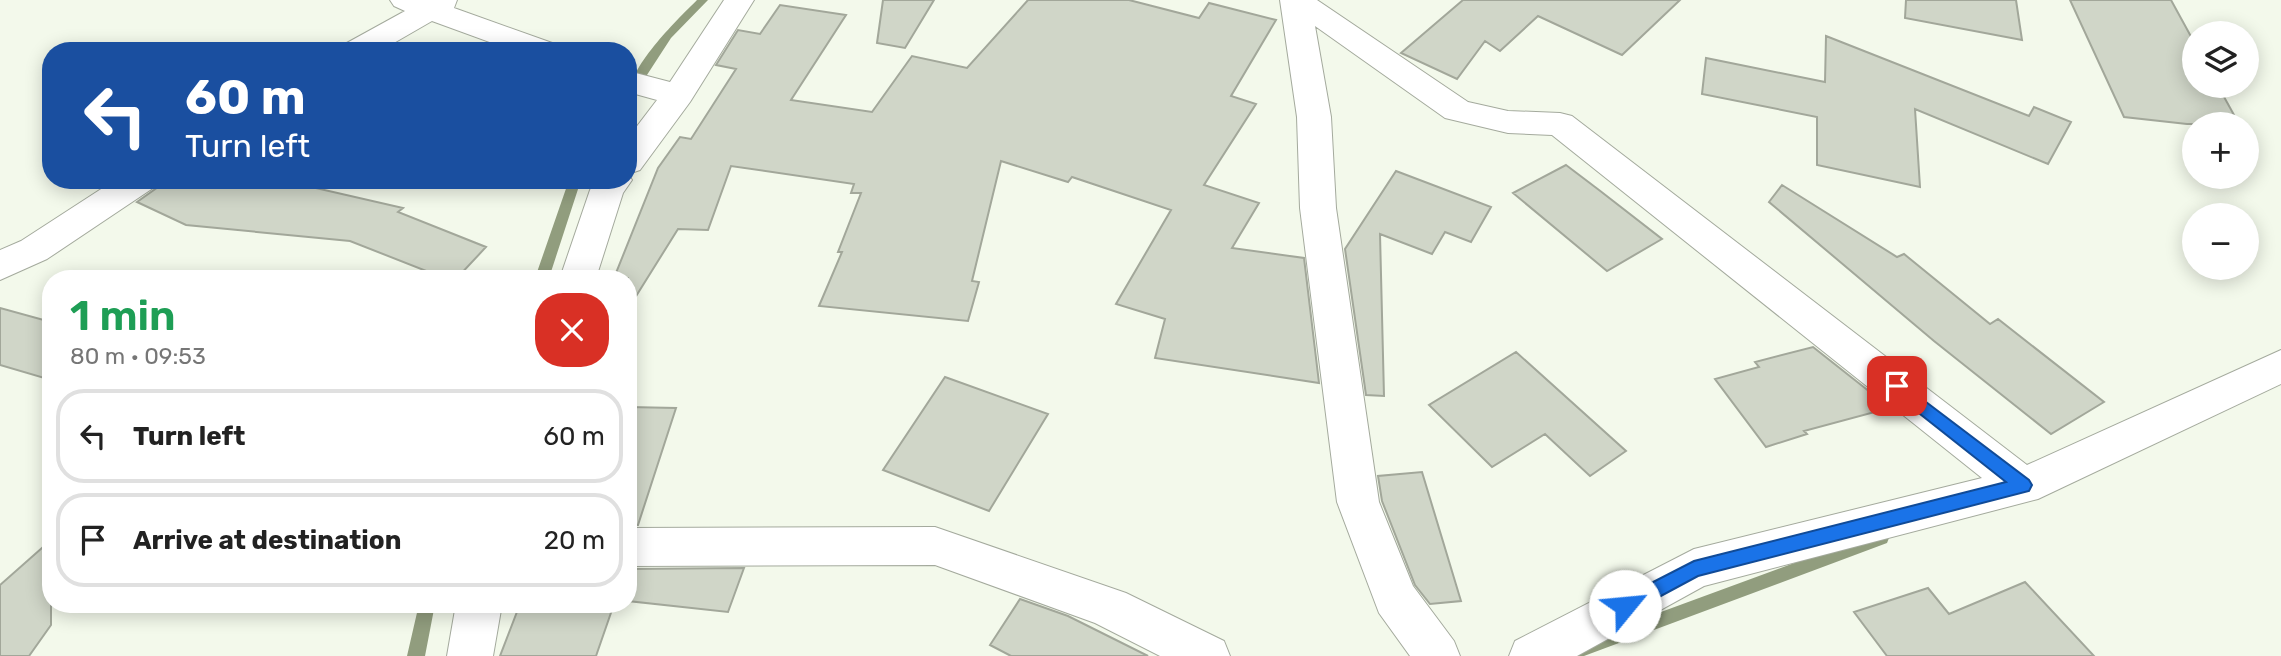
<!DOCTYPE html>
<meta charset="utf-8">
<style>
body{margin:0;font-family:Rubik,sans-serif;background:#f2f2f2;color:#222;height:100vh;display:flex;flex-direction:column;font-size:26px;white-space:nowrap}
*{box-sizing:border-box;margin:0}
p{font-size:23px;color:#767676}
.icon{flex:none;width:38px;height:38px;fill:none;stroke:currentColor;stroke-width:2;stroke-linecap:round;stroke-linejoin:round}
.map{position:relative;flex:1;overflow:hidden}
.side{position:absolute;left:42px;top:270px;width:595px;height:343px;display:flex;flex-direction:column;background:#fff;border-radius:28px;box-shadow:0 4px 18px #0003}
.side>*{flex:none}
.guide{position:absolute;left:42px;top:42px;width:595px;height:147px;border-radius:28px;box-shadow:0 4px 18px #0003;background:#1a4fa0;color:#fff;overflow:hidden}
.controls{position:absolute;left:2182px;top:21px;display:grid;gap:14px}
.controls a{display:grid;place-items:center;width:77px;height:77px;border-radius:50%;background:#fff;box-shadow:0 4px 18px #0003;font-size:35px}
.pin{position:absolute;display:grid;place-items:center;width:60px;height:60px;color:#fff;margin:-30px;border-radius:14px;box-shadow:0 4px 10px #0006}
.me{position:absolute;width:77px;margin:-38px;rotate:62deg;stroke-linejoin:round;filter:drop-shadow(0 0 5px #0008)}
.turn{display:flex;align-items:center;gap:24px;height:147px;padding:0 28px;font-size:32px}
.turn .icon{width:91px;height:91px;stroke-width:2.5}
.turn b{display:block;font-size:49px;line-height:60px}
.round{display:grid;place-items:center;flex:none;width:74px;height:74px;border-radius:28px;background:#f2f2f2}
.overview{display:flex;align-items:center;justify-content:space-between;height:119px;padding:0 28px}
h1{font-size:42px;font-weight:600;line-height:52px;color:#1e9e55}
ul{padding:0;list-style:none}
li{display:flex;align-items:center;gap:21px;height:94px;margin:0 14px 10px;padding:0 14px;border:4px solid #e0e0e0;border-radius:28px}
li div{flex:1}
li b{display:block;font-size:26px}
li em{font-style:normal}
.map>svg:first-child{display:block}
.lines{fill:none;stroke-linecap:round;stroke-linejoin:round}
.stream{fill:#919d7e;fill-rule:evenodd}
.building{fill:#d0d6c8;stroke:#a2a79a;stroke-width:2}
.minor-casing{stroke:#a4aa9d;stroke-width:2}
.minor{fill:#fff;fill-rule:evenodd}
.route{fill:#1a73e8;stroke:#114b97;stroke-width:2}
</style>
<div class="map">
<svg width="2281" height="656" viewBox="0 0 2281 656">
<rect width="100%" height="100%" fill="#f3f9eb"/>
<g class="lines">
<path class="stream" d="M697 0H708L671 38 632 98 628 99C628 67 675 22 697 0Z
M569 180H581L549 278H535Z
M1881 531 1887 533 1889 538 1887 543 1584 656H1554L1557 650 1563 648Z
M419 604H435L425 656H407Z"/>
</g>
<path class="building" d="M883 0H934L905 48 877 43Z
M1028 0H1129L1199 18 1209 3 1276 20 1231 96 1256 104 1204 185 1259 203 1232 248 1304 258 1319 383 1155 358 1165 319 1116 304 1171 210 1072 177 1068 182 1001 161 972 281 979 282 968 321 819 306 842 252H838L861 193H851L854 184 731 166 708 230 678 229 628 309V278H614L658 168 680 137 691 139 736 69 716 65 738 30 760 34 780 5 846 15 791 100 872 112 912 56 967 68Z
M1463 0H1680L1622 55 1538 16 1500 51 1485 41 1457 79 1401 53Z
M1906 0H2016L2022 40 1905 18Z
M2070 0H2171L2194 42V86H2218L2239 124H2187L2124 117Z
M1826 36 2029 116 2034 107 2071 122 2048 164 1915 109 1920 187 1817 165V117L1702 94 1706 58 1825 82Z
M1566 165 1599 190 1662 239 1607 271 1513 193Z
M1396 171 1491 207 1471 242 1445 232 1432 254 1380 234 1384 396 1366 395 1345 249Z
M168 180H281L403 208 398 212 486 247 457 278H444L350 241 186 225 137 202Z
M1782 185 1897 257 1904 254 1990 324 1998 319 2104 402 2051 434 1934 341 1769 202Z
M0 308 51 322V380L0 365Z
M1813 347 1875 396 1886 409 1804 431 1807 434 1766 447 1715 379 1759 367 1755 362Z
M1516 352 1626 451 1590 476 1545 434 1492 467 1429 405Z
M945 377 1048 414 989 511 883 470Z
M628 407 676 408 638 525H628Z
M1422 472 1461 601 1430 604 1415 585 1382 501 1378 476Z
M51 540V625L29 656H0V585Z
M744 568 728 612 628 601V569Z
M2025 582 2094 656H1887L1854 612 1928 588 1949 614Z
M1020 599 1068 616 1148 656H1011L990 645Z
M520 604H614L596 656H500Z"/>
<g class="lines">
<g class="minor-casing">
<path id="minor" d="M390 0H457L454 8 555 44 560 51H514L432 21 380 51H340L345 44 405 11 394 6Z
M724 0H754L690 102 640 170 628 174 632 180 623 193 596 278H560L590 190 596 180H628V138L657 100 628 92V71L670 82Z
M1280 0H1317L1468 102 1508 111 1560 113 1572 116 2027 465 2281 350V384L2038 499 1704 586 1577 656H1509L1515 641 1694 549 1982 478 1552 135 1508 133 1445 118 1315 26 1331 117 1336 208 1379 502 1413 586 1454 641 1460 656H1410L1379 613 1337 502 1300 208 1297 117Z
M115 180H158L153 188 47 259 0 280V250L21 241Z
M935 527 1126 593 1224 641 1230 656H1160L1095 623 935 565 628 566V528Z
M456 604H502L493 656H447Z"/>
</g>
<use href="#minor" class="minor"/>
</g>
<path class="route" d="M1897 380 2029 480 2032 485 2029 491 1698 576 1631 612 1625 615 1618 612 1615 606 1618 600 1694 561 2006 482 1891 391 1888 386 1891 382Z"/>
</svg>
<div class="controls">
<a><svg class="icon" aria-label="layers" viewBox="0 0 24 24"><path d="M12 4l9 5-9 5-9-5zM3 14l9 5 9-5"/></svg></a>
<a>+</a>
<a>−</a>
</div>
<div class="pin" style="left:1897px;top:386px;background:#d93025"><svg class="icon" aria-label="arrive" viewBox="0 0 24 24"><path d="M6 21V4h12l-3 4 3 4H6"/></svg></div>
<svg class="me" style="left:1625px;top:606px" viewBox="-20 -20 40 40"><circle r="19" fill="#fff"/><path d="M0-13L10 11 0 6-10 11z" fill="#1a73e8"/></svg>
<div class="guide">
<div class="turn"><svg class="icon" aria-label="left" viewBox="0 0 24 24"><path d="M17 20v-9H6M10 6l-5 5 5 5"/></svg><div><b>60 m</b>Turn left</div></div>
</div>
<section class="side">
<div class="overview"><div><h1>1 min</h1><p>80 m · 09:53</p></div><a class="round" style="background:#d93025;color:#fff"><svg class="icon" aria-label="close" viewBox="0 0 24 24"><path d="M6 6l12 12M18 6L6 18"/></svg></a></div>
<ul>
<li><svg class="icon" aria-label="left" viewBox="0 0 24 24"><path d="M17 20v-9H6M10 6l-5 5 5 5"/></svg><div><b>Turn left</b></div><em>60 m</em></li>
<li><svg class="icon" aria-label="arrive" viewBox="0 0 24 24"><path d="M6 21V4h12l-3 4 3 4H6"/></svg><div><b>Arrive at destination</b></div><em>20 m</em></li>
</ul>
</section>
</div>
